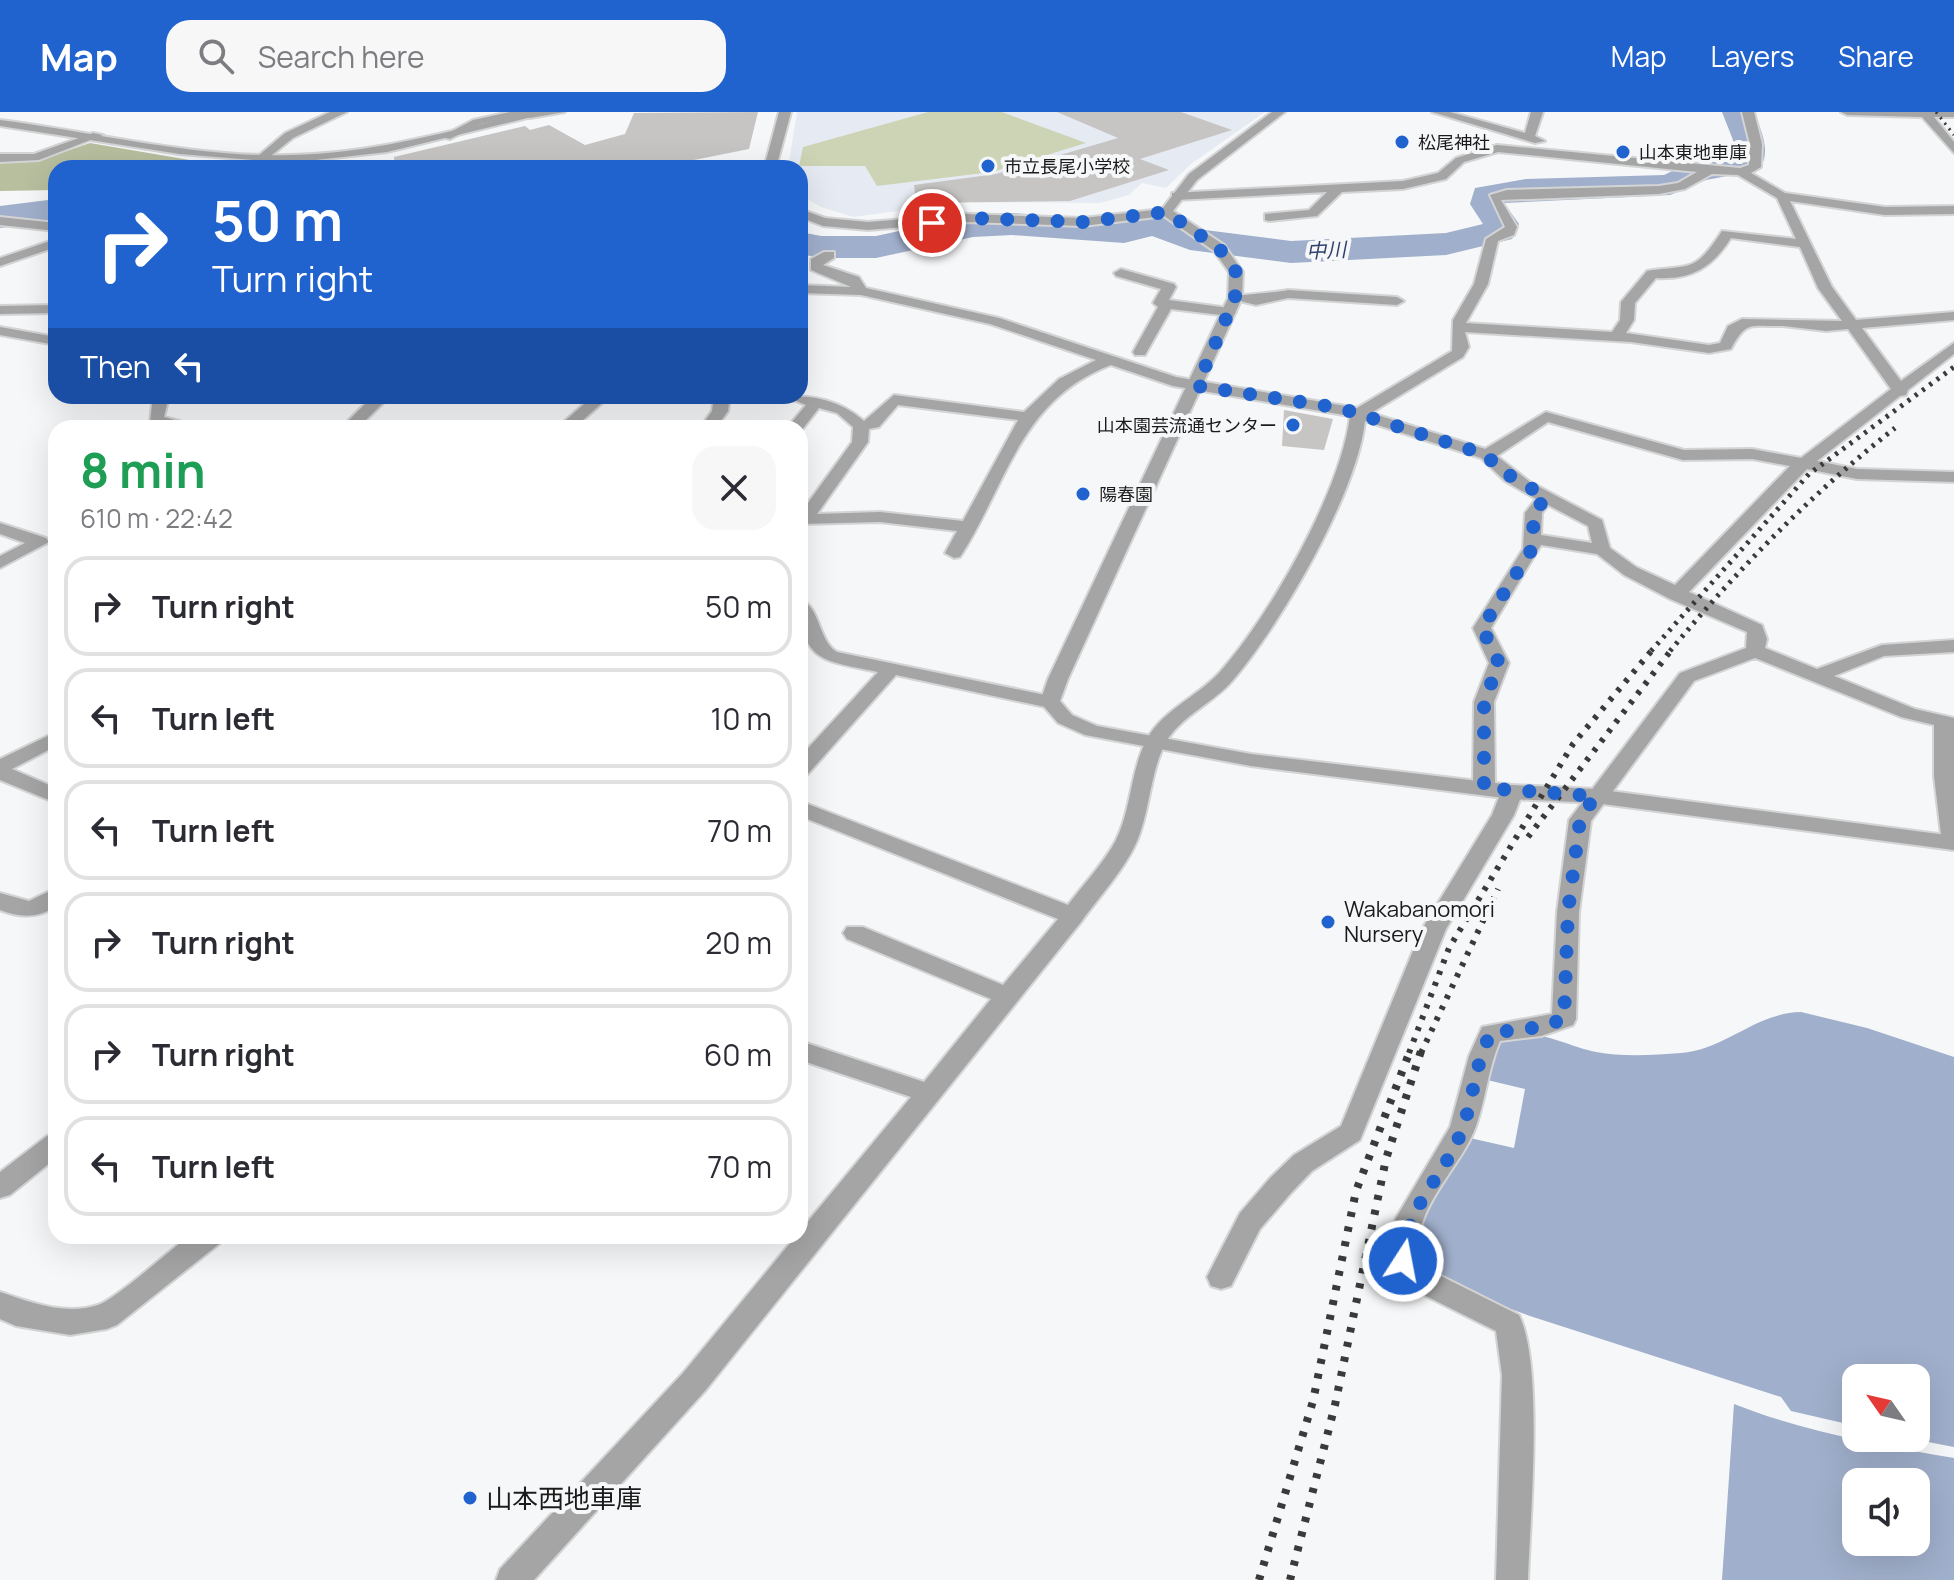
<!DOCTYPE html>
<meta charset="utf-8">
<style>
body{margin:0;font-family:Manrope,"Noto Sans JP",sans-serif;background:#f7f7f7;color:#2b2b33;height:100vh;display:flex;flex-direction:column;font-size:30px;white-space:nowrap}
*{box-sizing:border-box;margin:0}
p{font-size:26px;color:#7c7c81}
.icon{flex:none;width:44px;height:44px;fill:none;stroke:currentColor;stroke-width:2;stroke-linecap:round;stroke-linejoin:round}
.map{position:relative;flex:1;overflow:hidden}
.drawer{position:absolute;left:48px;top:308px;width:760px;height:824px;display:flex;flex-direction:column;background:#fff;border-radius:24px;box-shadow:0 8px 32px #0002}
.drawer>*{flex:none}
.top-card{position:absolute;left:48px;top:48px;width:760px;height:244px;border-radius:24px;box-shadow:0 8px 32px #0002;background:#2062ce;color:#fff;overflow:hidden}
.needle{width:52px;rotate:304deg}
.tools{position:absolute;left:1842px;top:1252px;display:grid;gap:16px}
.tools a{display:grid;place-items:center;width:88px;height:88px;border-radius:16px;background:#fff;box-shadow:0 8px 32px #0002;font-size:40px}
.pin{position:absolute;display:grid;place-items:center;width:68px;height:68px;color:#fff;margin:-34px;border:4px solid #fff;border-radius:50%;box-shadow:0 2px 8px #0007}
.me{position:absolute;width:88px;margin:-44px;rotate:11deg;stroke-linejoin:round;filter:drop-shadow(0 0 6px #0008)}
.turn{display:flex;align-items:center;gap:28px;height:168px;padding:0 32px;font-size:36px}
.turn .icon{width:104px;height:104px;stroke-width:2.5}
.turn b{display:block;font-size:56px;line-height:68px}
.then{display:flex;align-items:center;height:76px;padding:0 32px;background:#0003;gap:16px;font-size:30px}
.round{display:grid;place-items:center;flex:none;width:84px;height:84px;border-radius:24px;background:#f7f7f7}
.headline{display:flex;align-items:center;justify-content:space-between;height:136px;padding:0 32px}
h1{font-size:48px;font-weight:700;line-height:60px;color:#1e9e55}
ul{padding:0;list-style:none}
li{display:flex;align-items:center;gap:24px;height:100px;margin:0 16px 12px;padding:0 16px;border:4px solid #e1e1e2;border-radius:24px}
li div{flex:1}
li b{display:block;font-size:30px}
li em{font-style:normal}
header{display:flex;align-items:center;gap:48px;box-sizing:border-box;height:112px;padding:0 40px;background:#2062ce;color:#fff}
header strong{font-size:38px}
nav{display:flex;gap:44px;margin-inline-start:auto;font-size:28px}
.search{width:560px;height:72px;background:#f7f7f7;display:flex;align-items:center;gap:20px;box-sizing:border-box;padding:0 28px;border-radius:24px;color:#7c7c81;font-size:30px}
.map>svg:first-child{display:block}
.built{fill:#e6ebf3}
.green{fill:#cdd4b5}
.forest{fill:#b8bf9f}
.water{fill:#a0afcb;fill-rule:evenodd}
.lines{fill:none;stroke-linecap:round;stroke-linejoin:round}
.river{fill:#a0afcb;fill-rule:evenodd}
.building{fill:#c6c5c4}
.service-casing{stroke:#d3d4d5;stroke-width:4}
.minor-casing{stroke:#d3d4d5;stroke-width:4}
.tertiary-casing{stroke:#d3d4d5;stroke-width:4}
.service{fill:#a6a5a5;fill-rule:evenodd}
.minor{fill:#a6a5a5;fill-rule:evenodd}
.tertiary{fill:#a6a5a5;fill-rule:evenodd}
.rail-far3{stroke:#3a3a3a;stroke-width:3;stroke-dasharray:2 5;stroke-linecap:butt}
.rail-far2{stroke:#3a3a3a;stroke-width:5;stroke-dasharray:3 6;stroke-linecap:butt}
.rail-far1{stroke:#3a3a3a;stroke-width:6;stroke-dasharray:4 8;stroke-linecap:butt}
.rail{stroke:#3a3a3a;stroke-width:8;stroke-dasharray:5 10;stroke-linecap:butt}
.route{stroke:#2062ce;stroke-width:14;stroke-dasharray:0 25.2}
.poi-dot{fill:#2062ce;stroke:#f6f7f8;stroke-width:3}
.labels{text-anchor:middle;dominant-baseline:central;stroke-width:8;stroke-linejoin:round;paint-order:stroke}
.far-poi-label{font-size:18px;fill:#1b1b1b;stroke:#f6f7f8;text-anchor:start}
.far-water-label{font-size:20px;font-style:italic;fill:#2d416a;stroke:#f6f7f8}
.poi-label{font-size:22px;fill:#1b1b1b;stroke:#f6f7f8;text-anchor:start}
.near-poi-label{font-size:26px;fill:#1b1b1b;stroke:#f6f7f8;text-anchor:start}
</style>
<header>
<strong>Map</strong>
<div class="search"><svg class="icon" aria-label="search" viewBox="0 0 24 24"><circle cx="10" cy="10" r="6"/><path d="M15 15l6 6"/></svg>Search here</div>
<nav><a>Map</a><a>Layers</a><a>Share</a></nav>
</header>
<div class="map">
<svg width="1954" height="1468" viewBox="0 0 1954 1468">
<rect width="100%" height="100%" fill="#f6f7f8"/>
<path class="built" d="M797 0H1265L1191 52 1166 76 1142 71 1129 83 1100 91 966 90 853 105 821 95 804 85 800 56H788Z"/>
<path class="green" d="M928 0H1002L1086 31 992 60 877 74 865 54H799L803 35Z"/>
<path class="forest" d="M90 31 213 52 303 56H56V78L0 79V49L41 48Z"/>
<path class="water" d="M1801 900 1867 916 1954 945V1335L1907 1326H1916V1266H1856V1314L1791 1299 1781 1285 1530 1204 1461 1179 1417 1155 1418 1115 1470 1026 1514 1036 1525 977 1483 967C1489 953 1492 933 1507 927 1541 915 1564 934 1596 940 1622 945 1654 943 1681 941 1725 938 1755 901 1801 900Z
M1734 1292C1805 1320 1879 1333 1954 1346V1468H1722ZM1856 1370H1916V1430H1856Z"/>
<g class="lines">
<path class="river" d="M1722 0H1754C1761 19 1772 39 1759 58L1706 68 1670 83 1504 91 1519 112 1512 127 1446 143 1291 151 1190 138 1152 124 1124 131 1012 123 973 125 876 146H821L800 142V120L821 124H876L973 103 1012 101 1124 109 1155 102 1197 117 1291 129 1446 121 1483 112 1470 92 1475 76 1526 67 1664 63 1685 53 1731 44 1733 28Z
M56 87V109L0 116V94Z"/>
</g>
<path class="building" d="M758 0 749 37 654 56H395L394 45 525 14 530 18 549 13 585 33 625 22 634 1Z
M1057 0H1181L1232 18 1140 47 1169 58 1070 89 916 91 914 73 996 62 1118 26Z
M1284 298 1333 307 1324 338 1282 334Z"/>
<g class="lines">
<g class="service-casing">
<path id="service" d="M510 0H565L530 6 525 3 480 12 450 27 441 25 473 8Z"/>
</g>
<g class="minor-casing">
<path id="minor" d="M330 0H347L293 26 267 47 257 45 285 21Z
M1432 0H1450L1525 21 1531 0H1543L1535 24 1545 29 1535 31Z
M1742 0H1754L1762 32 1761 55 1751 61 1785 81 1885 95 1954 94V102L1885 103 1790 89 1832 175 1856 208 1954 200V208L1862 216 1901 269 1954 231V242L1908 278 1906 283 1900 284 1817 349 1857 357 1954 360V370L1857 367 1807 357 1689 480 1762 513 1767 527 1765 536 1817 557 1882 533 1954 528V540L1884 544 1834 564 1915 597 1954 606V738L1945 736 1942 731 1934 664V613L1901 605 1755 546 1694 569 1591 709 1579 800 1576 907 1573 913 1541 924 1500 929C1488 956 1486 986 1476 1014 1461 1058 1402 1104 1423 1155L1519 1203C1544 1254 1530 1406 1528 1468H1496L1502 1263 1496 1219 1402 1172 1390 1144V1125L1396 1106 1450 1015 1469 944 1482 915 1552 902 1557 800 1569 708 1680 561 1746 536 1747 520 1670 487 1624 463 1597 442 1541 433 1491 516 1509 551 1494 590 1495 676 1491 681H1477L1473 676 1474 590 1489 551 1473 516 1523 437 1525 401 1536 387 1505 369 1481 346 1365 309C1357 381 1281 512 1233 568 1214 591 1182 603 1166 630 1150 659 1150 699 1137 729 1125 757 1099 785 1081 810L705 1279 534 1468H496L500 1457 683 1261 796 1124H800V1119L911 985 800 948V929L924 970 991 887 847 827 843 821 847 815H863L1003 873 1058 807 800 704V689L1068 793C1083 773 1103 752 1115 730 1131 700 1130 662 1145 631 1160 599 1196 586 1219 561 1270 504 1341 379 1350 304L1173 274 1111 253C1019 288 1007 373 960 445L954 446 945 441 957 419 880 410 800 412V402L852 330 853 315 837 301 819 296 801 319 800 316H787L806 293 784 284C814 284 838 287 864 309L894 283 1024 300 1059 267 1096 248 990 212 861 183 800 181V173L851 175 811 158V147L824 140H834V146L823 153 859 165 866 176 999 206 1176 265 1357 296 1452 239 1453 208 1474 172 1486 127 1505 115 1490 83 1507 78 1659 74 1678 71 1697 60 1498 40 1464 50 1446 67 1403 77 1342 80 1317 104 1269 109 1265 108V102L1309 98 1327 80 1176 88 1172 87V81L1403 69 1438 61 1456 46 1497 33 1740 56 1749 53 1750 32ZM1712 62 1738 63 1777 86 1796 127 1722 119C1694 162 1691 152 1647 159L1621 190 1620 208 1612 220 1466 211 1488 172 1498 129 1514 123 1517 115 1501 88 1659 82 1685 77ZM1731 126 1800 135 1818 176 1842 209 1742 207 1728 214 1720 231 1709 233 1626 221 1634 208 1635 191 1656 166C1691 168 1712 156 1731 126ZM1783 214 1826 219 1848 217 1891 277 1801 346 1752 337 1684 338 1546 300 1485 337 1371 301 1463 245 1469 235 1465 220 1631 230 1709 241 1731 237C1747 207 1751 215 1783 214ZM898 293 1018 308 963 409 880 400 817 402 868 330 869 317 879 315ZM1548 310 1683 348 1752 347 1790 354 1675 473 1636 455 1610 436 1602 408 1530 370 1497 344ZM1548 393 1588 414 1592 431 1541 423 1542 401Z
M1841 0H1954V5H1934L1954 30V41L1922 5 1847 3Z
M93 21 103 23 39 48 0 50V42H34Z
M0 105 56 111V119L0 113Z
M56 127V135L0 154V146Z
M1121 157 1174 172 1176 175 1169 188 1229 196 1236 200 1229 204 1171 197 1145 243H1135L1133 240 1158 195 1153 191 1161 177 1116 164 1114 161Z
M1288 178 1397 185 1404 189 1397 193 1288 186 1256 193 1228 186C1233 183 1276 181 1288 178Z
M56 193V201L0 202V194Z
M0 215 56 225V233L0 223Z
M153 284H169L164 305 204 316 150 311Z
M373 284H390L358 316H341Z
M593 284H610L574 316H557Z
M714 284H730L728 299 716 316H700L712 299Z
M0 411 46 426 49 430 0 456V444L25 431 0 422Z
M800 488C820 493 818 529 837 540L1050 584 1060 590 1050 596 896 563 807 663 800 664V645L878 560C826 549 800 551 800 488Z
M56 620V634L12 657 56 676V691L0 668V647Z
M1512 673 1523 680 1514 703 1446 817 1360 1028 1312 1059 1291 1081 1260 1117 1231 1174 1221 1177 1211 1174 1207 1165 1240 1101 1271 1065 1294 1043 1341 1014 1422 817 1492 703 1501 680Z
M56 776V795C37 806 21 806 0 798V781L29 789Z
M56 1021V1046L10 1083 0 1086V1060L47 1024Z
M189 1124H223L219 1132 117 1213 107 1217 70 1223 16 1214 0 1207V1180C30 1190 65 1204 98 1193 116 1187 170 1138 189 1124Z"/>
</g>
<g class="tertiary-casing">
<path id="tertiary" d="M532 0H552L387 40 289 51 180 42 0 14V8C96 20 194 46 291 43 373 42 452 18 532 0Z
M779 0H791L776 56H764Z
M1272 0H1285L1197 68 1173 99 1224 133 1243 160 1242 186 1068 567 1060 589 1072 603 1097 614 1251 642 1512 673 1595 677 1954 724V738L1595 691 1512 687 1251 654 1085 623 1058 611 1040 590 1048 567 1228 186 1229 160 1214 139 1164 104 1083 114 967 110 868 118 823 114 800 105V97L825 106 868 110 967 102 1083 106 1162 97 1189 62Z"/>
</g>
<use href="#service" class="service"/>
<use href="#minor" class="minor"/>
<use href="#tertiary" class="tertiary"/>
<path class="rail-far3" d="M1936 0 1954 23"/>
<path class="rail-far2" d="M1651 539 1809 362 1954 255
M1670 539C1739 456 1811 382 1895 316"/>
<path class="rail-far1" d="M1528 725 1672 537
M1409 941 1449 836 1573 632 1653 537
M1421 941 1498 777"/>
<path class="rail" d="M1259 1468 1313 1289 1356 1079 1410 939
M1290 1468 1335 1293 1386 1047 1421 939"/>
</g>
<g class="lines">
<path class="route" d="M932 111 967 106 1083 110 1166 100 1219 136 1236 160 1235 186 1197 274 1340 296 1487 343 1497 356 1546 385 1534 401 1532 437 1482 516 1499 551 1484 590V676L1595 684 1580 708 1568 800 1564 907 1541 915 1491 921C1475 951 1474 984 1463 1015 1445 1067 1407 1088 1403 1149"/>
</g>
<g class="poi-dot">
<circle cx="1402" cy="30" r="8"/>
<circle cx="1623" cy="40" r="8"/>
<circle cx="988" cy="54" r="8"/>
<circle cx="1293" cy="313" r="8"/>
<circle cx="1083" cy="382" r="8"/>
<circle cx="1328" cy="810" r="8"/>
<circle cx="470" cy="1386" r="8"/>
</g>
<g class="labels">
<g class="far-poi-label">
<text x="1418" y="30">松尾神社</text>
<text x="1639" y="40">山本東地車庫</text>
<text x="1004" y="54">市立長尾小学校</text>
<text x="1277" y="313" text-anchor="end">山本園芸流通センター</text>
<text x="1099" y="382">陽春園</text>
</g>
<g class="far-water-label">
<text transform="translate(1326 138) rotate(-3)">中川</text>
</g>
<g class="poi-label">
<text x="1344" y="797">Wakabanomori<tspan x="1344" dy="25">Nursery</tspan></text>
</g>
<g class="near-poi-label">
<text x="486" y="1386">山本西地車庫</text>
</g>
</g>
</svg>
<div class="tools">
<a><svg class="needle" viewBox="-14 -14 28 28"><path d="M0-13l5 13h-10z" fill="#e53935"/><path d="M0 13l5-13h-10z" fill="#7c7c81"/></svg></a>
<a><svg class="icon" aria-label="sound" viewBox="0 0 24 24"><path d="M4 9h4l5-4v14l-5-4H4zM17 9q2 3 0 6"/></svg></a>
</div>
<div class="pin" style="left:932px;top:111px;background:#d93025"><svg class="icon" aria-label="arrive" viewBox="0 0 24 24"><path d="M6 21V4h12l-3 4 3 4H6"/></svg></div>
<svg class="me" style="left:1403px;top:1149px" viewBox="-20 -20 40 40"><circle r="17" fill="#2062ce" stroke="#fff" stroke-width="3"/><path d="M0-11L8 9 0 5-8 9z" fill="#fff"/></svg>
<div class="top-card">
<div class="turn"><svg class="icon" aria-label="right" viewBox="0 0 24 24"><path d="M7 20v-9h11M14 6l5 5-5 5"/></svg><div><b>50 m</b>Turn right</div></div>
<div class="then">Then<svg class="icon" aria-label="left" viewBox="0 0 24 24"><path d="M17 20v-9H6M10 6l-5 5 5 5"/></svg></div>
</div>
<section class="drawer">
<div class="headline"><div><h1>8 min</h1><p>610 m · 22:42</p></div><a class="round"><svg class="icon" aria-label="close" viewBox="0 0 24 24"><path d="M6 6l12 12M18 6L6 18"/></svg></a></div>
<ul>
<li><svg class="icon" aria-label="right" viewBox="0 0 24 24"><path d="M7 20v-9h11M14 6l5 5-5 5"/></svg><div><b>Turn right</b></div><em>50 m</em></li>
<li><svg class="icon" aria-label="left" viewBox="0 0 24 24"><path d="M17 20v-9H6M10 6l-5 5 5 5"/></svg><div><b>Turn left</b></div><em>10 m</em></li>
<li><svg class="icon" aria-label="left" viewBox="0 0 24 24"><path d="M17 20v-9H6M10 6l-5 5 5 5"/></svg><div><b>Turn left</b></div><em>70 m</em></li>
<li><svg class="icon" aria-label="right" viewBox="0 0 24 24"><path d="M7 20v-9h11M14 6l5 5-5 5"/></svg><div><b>Turn right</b></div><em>20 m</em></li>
<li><svg class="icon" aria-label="right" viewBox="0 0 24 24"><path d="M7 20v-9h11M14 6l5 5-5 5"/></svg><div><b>Turn right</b></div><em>60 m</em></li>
<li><svg class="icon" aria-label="left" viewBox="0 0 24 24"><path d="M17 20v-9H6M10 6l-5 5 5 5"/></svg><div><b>Turn left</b></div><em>70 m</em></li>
</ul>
</section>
</div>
